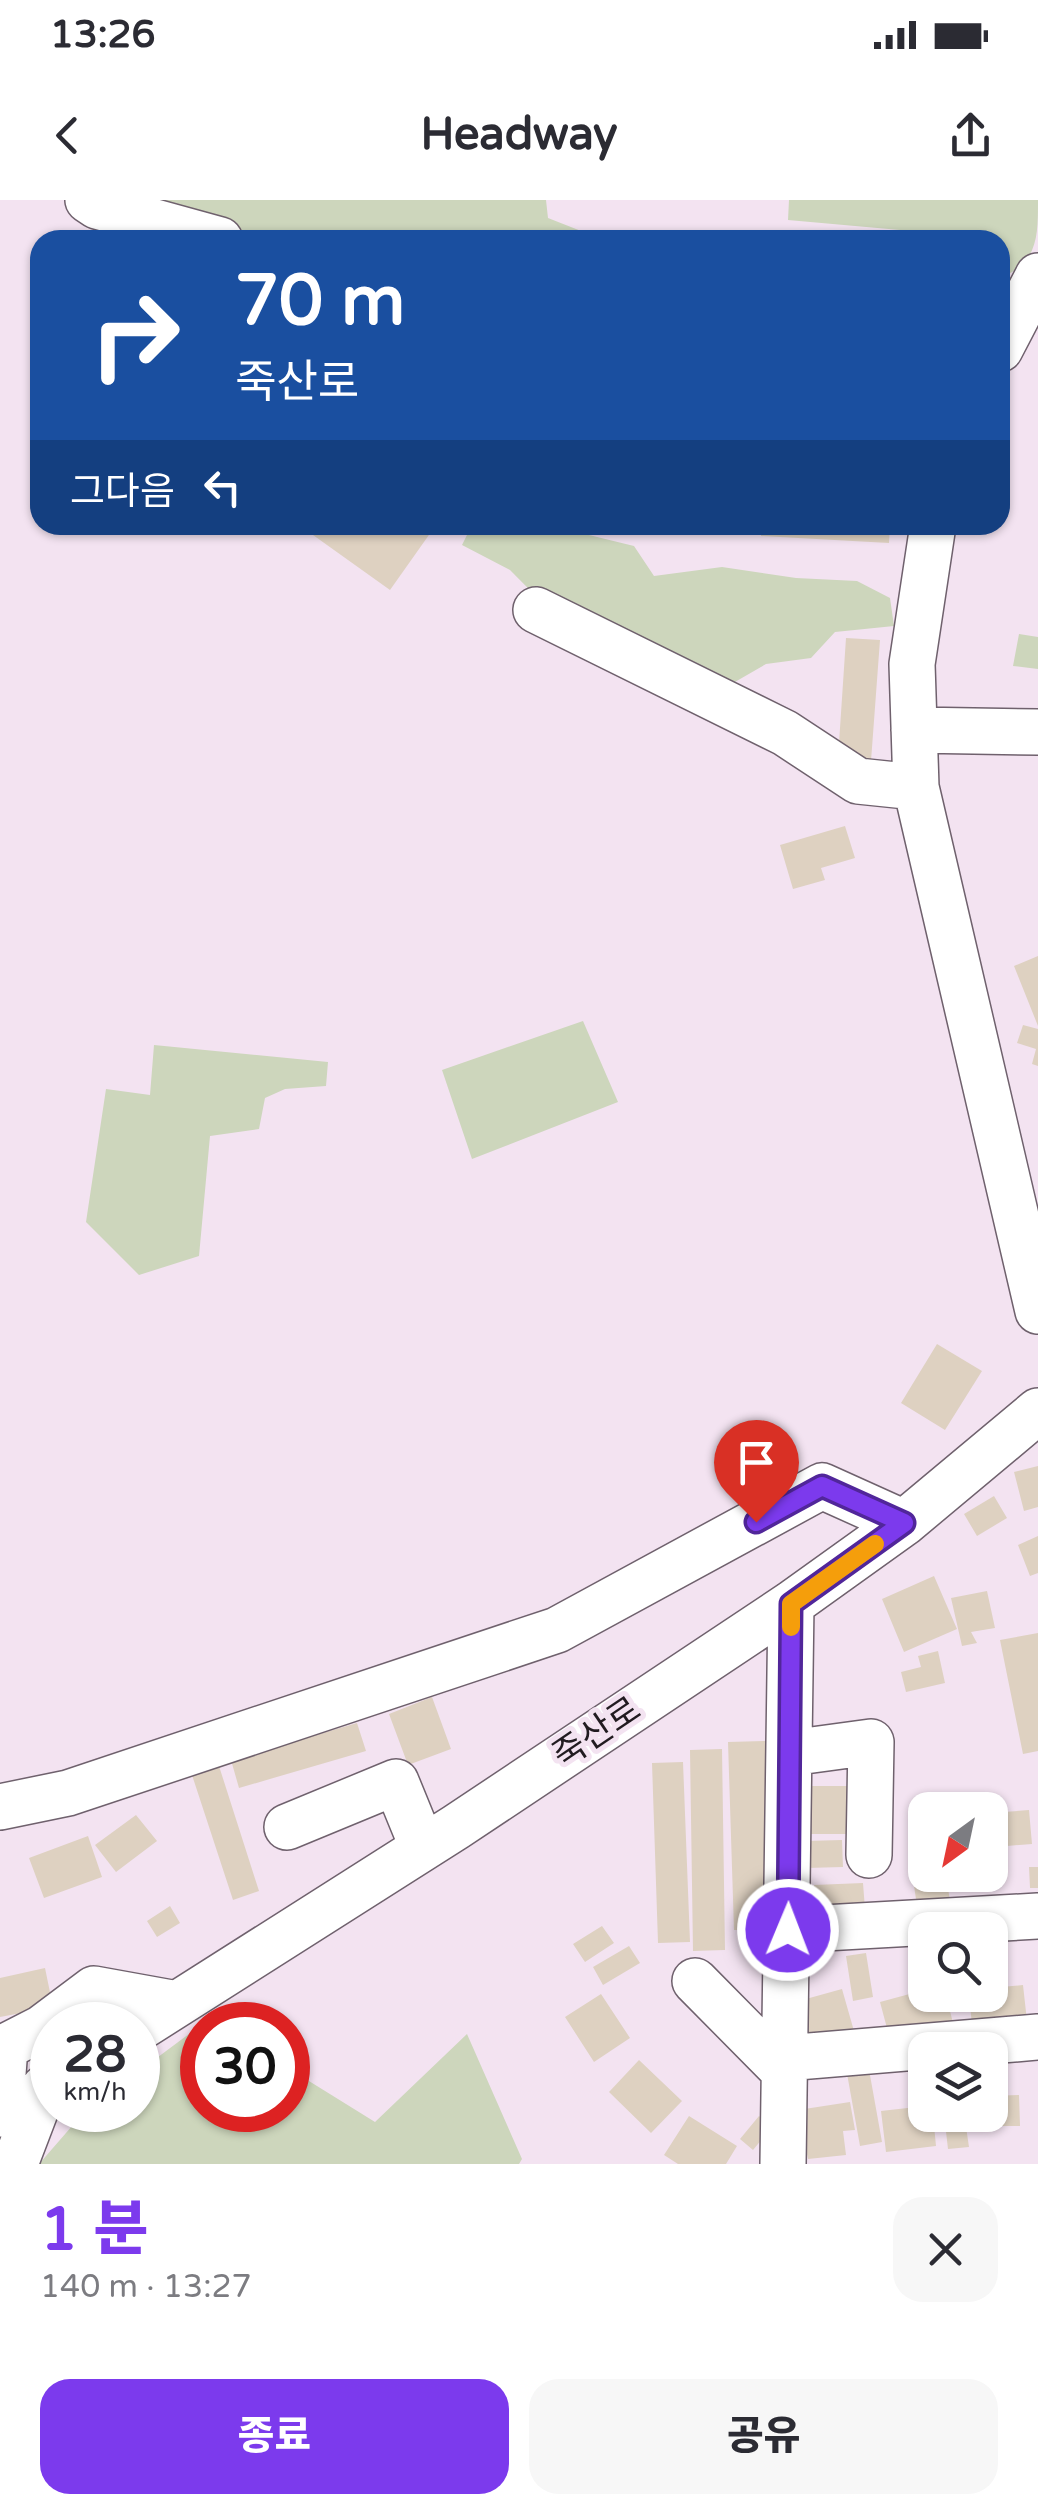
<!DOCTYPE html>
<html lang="ko">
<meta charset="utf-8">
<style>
body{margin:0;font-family:"Varela Round","Noto Sans KR",sans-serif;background:#f7f7f7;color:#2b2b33;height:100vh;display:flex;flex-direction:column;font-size:38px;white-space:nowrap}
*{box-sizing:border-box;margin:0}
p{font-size:32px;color:#7c7c81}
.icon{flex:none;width:55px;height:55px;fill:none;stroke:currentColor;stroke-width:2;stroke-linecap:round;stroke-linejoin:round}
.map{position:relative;height:1964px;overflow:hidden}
.side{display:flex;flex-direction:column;background:#fff;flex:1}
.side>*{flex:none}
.hud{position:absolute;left:30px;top:30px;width:980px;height:305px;border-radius:30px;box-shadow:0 2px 8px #0004;background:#1a4fa0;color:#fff;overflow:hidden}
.needle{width:65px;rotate:213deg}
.tools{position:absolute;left:908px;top:1592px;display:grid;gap:20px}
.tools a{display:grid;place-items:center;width:100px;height:100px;border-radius:20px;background:#fff;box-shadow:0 2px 8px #0004;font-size:50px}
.speed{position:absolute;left:30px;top:1802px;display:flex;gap:20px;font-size:50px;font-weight:700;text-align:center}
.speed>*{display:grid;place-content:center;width:130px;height:130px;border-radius:50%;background:#fff;box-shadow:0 2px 8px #0004;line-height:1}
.speed small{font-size:25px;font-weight:400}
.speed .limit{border:15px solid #d22;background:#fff;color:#111}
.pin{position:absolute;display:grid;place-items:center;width:85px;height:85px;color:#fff;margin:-102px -42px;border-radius:50% 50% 50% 0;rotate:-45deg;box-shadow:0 0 10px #0007}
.pin .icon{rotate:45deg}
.me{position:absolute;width:110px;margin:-55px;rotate:1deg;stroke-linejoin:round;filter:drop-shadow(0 0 8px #0008)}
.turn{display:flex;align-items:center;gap:35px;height:210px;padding:0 40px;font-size:45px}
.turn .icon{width:130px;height:130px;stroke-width:2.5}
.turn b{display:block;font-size:70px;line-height:85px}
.then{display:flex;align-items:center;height:95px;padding:0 40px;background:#0003;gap:20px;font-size:38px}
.round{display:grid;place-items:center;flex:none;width:105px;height:105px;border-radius:30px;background:#f7f7f7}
.headline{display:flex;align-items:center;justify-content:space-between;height:170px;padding:0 40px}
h1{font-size:60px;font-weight:800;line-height:75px;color:#7c3aed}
.action{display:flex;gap:20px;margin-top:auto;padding:20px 40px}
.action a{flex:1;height:115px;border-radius:30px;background:#7c3aed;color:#fff;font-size:40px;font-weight:800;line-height:115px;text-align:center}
.action a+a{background:#f7f7f7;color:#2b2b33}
.status{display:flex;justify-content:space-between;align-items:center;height:70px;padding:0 50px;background:#fff;direction:ltr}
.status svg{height:28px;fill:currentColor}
header{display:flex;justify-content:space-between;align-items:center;height:130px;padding:0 40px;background:#fff;font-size:45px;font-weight:800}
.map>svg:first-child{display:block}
.green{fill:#cdd6bc}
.building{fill:#ded1c1}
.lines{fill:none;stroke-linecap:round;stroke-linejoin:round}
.minor-casing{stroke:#6f616d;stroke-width:48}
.minor{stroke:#fff;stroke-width:45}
.route-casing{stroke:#51269a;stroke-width:25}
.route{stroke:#7c3aed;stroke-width:18}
.slow{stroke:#f59e0b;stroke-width:18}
.labels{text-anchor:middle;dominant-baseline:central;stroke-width:10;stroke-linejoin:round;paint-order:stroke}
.street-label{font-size:35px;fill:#211b20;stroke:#f3e3f1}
</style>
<div class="status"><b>13:26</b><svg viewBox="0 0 49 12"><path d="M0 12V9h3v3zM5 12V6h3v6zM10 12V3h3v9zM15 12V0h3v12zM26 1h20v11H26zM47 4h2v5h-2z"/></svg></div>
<header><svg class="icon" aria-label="back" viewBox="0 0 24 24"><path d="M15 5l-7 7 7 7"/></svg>Headway<svg class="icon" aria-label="share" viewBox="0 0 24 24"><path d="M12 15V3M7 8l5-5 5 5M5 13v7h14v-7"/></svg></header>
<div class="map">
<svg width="1038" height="1964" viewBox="0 0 1038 1964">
<rect width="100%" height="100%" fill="#f3e3f1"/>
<path class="green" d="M114 0H546L548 18 604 40H239Z
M789 0H1038C1038 37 1038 63 1000 78V40H918L911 31 788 20Z
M472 325H548L634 346 654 376 722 367 796 378 857 381 890 398 894 426 835 432 811 458 766 464 721 490 604 465 510 370 462 345Z
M1019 434 1038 437V469L1013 466Z
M583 821 618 902 472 959 442 870Z
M154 845 328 862 326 886 285 889 265 898 259 929 210 936 199 1056 139 1075 86 1022 106 889 150 895Z
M209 1819 218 1825H202V1910H288V1868L375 1922 467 1834 522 1959 519 1964H39L86 1910H138V1872Z"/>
<path class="building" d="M299 325H436L390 390Z
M633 325H666L664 334Z
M761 325H890L889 343 761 336Z
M846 438 880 440 871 561 838 558Z
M845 626 855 658 821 668 825 680 793 689 780 645Z
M1038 756V826L1014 766Z
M1023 825 1038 829V866L1032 864 1036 849 1017 843Z
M937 1144 982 1171 945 1230 901 1203Z
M1038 1266V1307L1024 1311 1014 1272Z
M994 1296 1007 1318 977 1336 964 1314Z
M1038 1336V1373L1030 1376 1018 1345Z
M934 1376 957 1429 904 1452 882 1399Z
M987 1391 995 1428 971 1432 977 1443 962 1446 951 1398Z
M1038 1433V1551L1023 1554 1000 1440Z
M938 1451 945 1483 906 1492 901 1472 921 1467 918 1456Z
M432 1497 451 1549 408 1565 389 1514Z
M357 1523 366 1551 239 1588 231 1560Z
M765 1541 771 1730H734L728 1542Z
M722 1549 725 1750 693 1751 690 1550Z
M683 1562 690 1742 658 1743 652 1563Z
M219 1566 259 1691 233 1700 192 1575Z
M805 1586H854L853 1634H805Z
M1029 1610 1032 1644 1007 1646 1004 1612Z
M136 1615 157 1641 116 1672 95 1645Z
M88 1636 102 1677 44 1698 29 1658Z
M842 1640 843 1667 806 1668V1641Z
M925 1643V1675H946L950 1701 917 1706 908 1645Z
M1029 1667H1038V1688H1030Z
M863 1683 865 1709 816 1711 814 1685Z
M170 1706 180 1723 157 1737 147 1721Z
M602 1726 614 1743 585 1762 573 1744Z
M629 1746 640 1763 603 1785 593 1767Z
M866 1753 873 1797 853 1801 846 1756Z
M45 1768 53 1807 0 1817V1778Z
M925 1780V1795H946L954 1827 891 1843 880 1802 917 1792 914 1783Z
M1023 1785 1028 1830 973 1835 969 1795H990V1788Z
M842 1789 856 1838 809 1850 795 1802Z
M601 1794 630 1838 594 1862 565 1817Z
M925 1852V1886L913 1887 911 1853Z
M639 1860 682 1901 651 1933 609 1892Z
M868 1864 882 1942 860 1946 846 1868Z
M1019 1895 1020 1926H980V1915H990V1896Z
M850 1902 855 1930 843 1931 846 1955 808 1959 798 1910Z
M925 1906V1915H933L936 1946 886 1952 881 1911Z
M689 1916 737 1946 726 1964H678L664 1955Z
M759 1916 772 1927 753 1950 740 1939Z
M965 1920 969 1947 948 1949 945 1923Z"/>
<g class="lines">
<g class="minor-casing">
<path id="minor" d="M88 0 97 6 220 40
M1000 149 1038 76
M933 325 912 464 916 587 1038 1111
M536 410 785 533 858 581 916 587
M914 530 1038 532
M790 1553 871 1542 869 1655
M0 1607 68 1593 557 1430 822 1286 904 1323
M287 1627 396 1582 423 1648
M788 1730 1038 1716
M695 1781 785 1872
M138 1829 456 1627 791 1404 904 1323 1038 1211
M785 1858 1038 1837
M0 1914 5 1847 42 1828 94 1789 177 1804
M15 1964 44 1888
M783 1964 791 1404"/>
</g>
<use href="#minor" class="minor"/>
</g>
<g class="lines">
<g class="route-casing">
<path id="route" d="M756 1322 822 1286 904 1323 791 1404 788 1730"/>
</g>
<use href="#route" class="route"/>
<path class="slow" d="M791 1427V1404L875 1344"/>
</g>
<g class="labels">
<g class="street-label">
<text transform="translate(597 1533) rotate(-34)">죽산로</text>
</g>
</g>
</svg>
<div class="tools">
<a><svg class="needle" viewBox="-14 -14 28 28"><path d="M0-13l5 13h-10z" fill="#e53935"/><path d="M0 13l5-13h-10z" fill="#7c7c81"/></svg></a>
<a><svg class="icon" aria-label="search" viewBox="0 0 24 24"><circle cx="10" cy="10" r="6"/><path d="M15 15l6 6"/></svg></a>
<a><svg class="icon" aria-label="layers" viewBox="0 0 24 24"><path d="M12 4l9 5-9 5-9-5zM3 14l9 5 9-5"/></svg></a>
</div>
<div class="speed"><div>28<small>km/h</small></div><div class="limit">30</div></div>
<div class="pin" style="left:756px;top:1322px;background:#d93025"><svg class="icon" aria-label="arrive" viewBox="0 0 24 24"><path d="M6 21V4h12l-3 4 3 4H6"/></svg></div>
<svg class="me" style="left:788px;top:1730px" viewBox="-20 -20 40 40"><circle r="17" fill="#7c3aed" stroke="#fff" stroke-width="3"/><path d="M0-11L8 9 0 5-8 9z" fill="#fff"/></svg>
<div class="hud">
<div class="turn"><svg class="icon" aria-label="right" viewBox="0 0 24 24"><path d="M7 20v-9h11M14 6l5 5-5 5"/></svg><div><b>70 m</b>죽산로</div></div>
<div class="then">그다음<svg class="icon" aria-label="left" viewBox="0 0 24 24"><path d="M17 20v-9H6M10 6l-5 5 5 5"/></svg></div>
</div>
</div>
<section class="side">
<div class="headline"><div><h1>1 분</h1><p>140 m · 13:27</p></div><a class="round"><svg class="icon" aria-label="close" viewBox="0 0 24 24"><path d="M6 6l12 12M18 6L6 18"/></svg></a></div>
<div class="action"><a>종료</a><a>공유</a></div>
</section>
